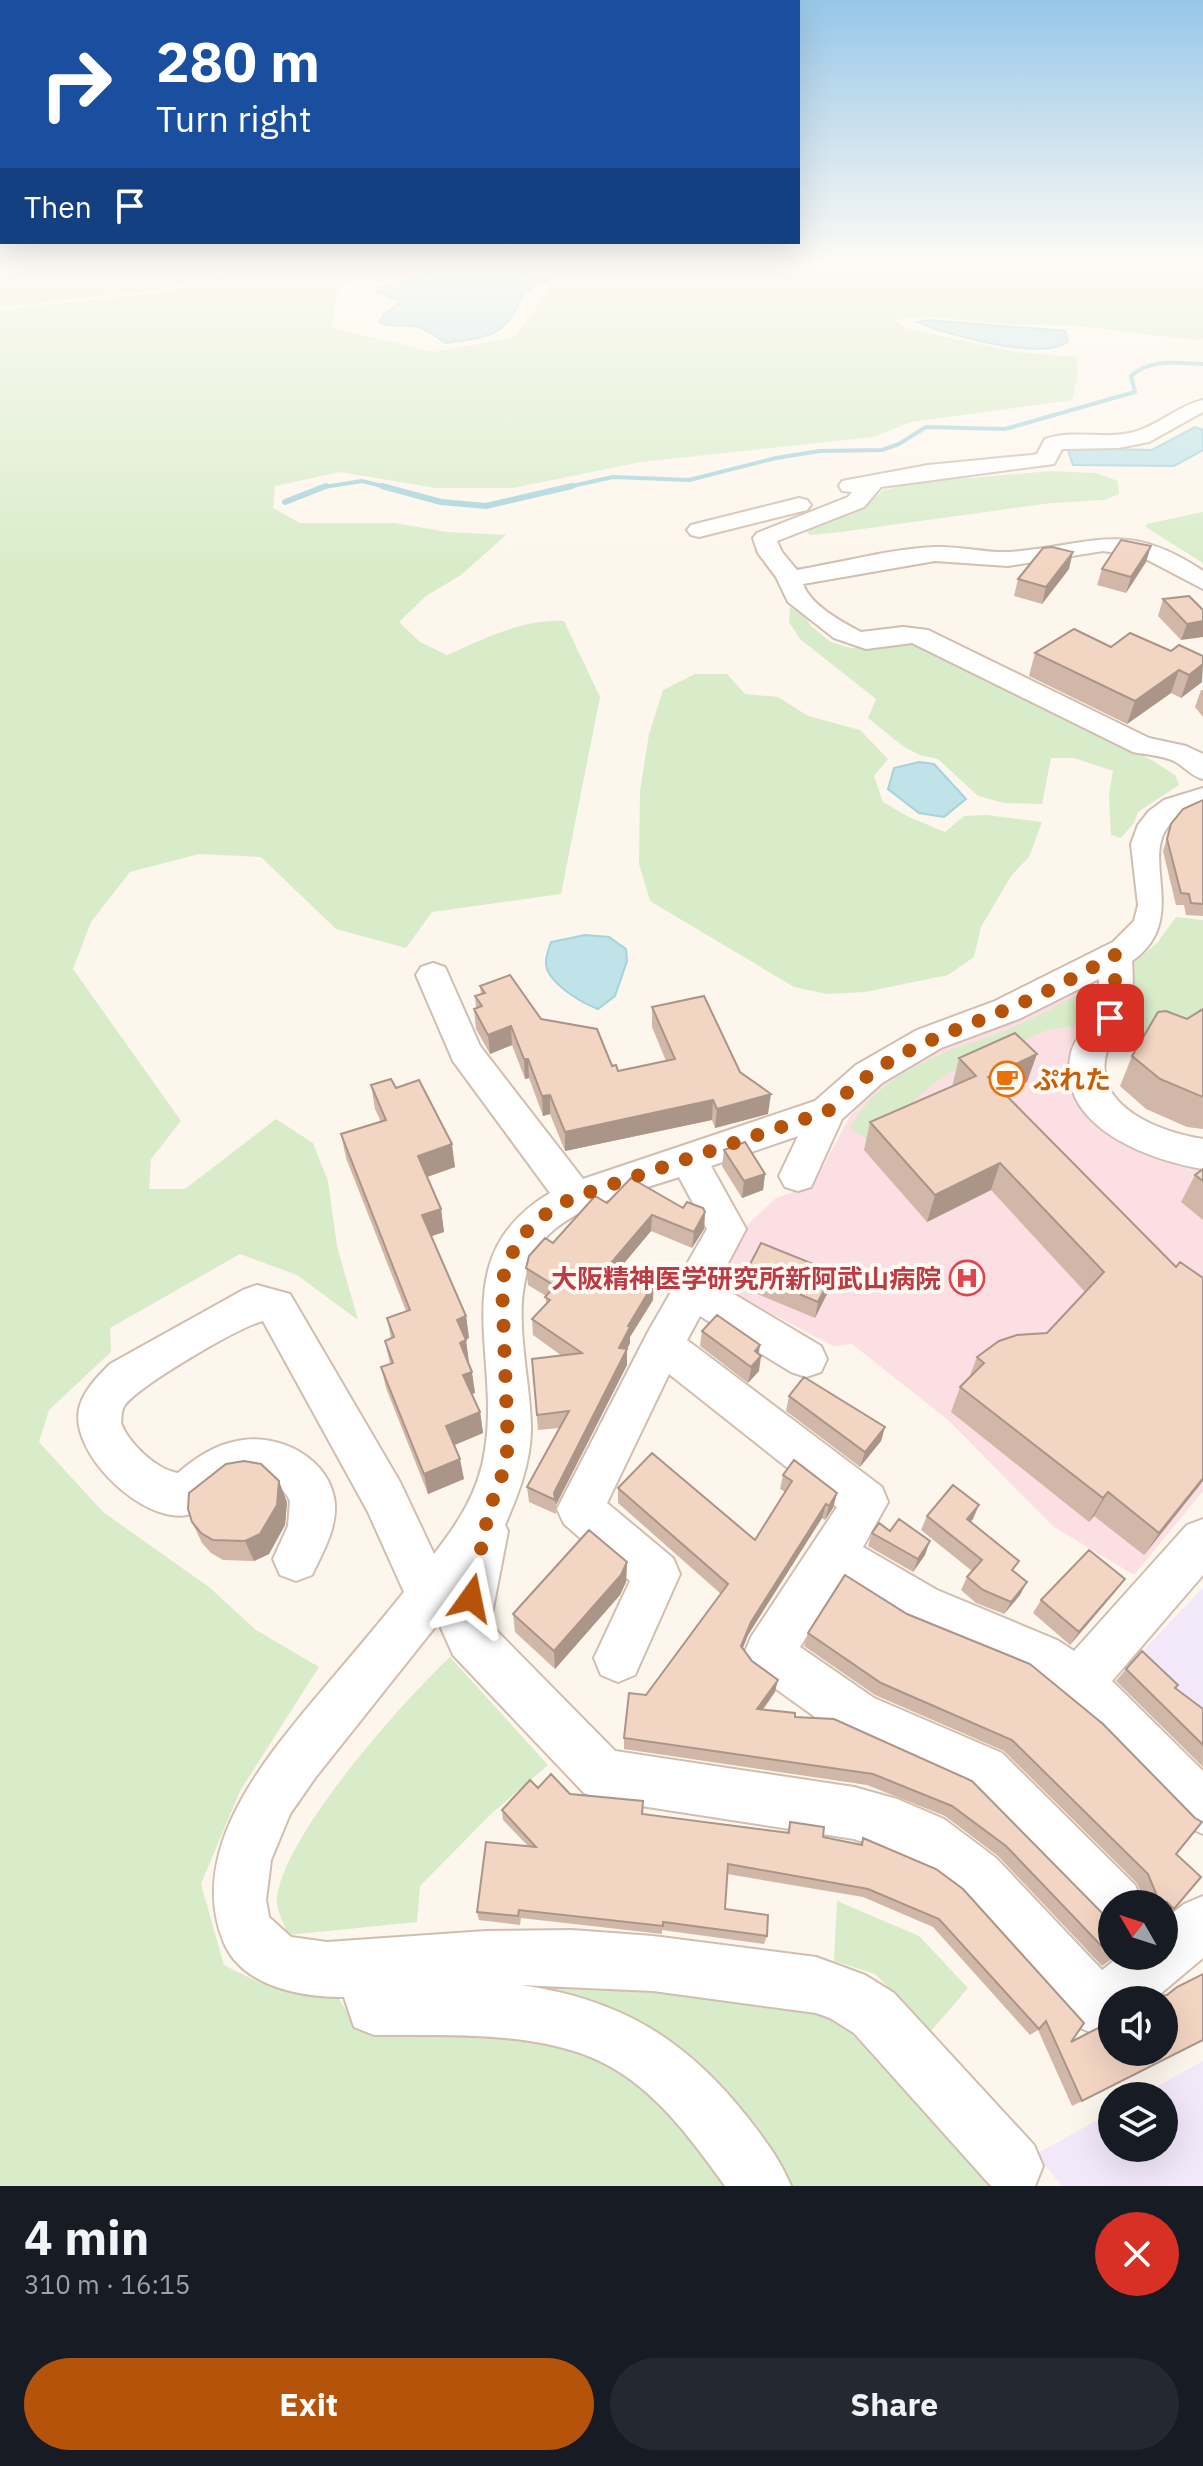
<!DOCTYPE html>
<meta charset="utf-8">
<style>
body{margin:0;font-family:"IBM Plex Sans","Noto Sans JP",sans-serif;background:#242831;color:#f1f3f6;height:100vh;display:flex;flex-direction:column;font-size:30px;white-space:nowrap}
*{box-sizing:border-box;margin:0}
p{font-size:26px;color:#9ea1a6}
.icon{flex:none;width:44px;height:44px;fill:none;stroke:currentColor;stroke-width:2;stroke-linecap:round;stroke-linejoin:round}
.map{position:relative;height:2186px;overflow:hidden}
.panel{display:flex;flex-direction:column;background:#171b24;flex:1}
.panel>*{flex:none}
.guide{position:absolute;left:0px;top:0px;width:800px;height:244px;box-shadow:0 8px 32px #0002;background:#1a4fa0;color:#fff;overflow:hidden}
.needle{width:52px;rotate:309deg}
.buttons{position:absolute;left:1098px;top:1890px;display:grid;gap:16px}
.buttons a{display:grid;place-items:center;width:80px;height:80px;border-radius:50%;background:#171b24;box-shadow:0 8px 32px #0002;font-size:40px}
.pin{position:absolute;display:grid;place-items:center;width:68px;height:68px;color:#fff;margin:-34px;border-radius:16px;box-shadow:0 4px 12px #0006}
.me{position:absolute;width:88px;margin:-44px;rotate:12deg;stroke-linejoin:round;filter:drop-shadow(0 0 6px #0008)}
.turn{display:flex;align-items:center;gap:28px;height:168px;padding:0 24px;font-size:36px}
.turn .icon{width:104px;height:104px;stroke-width:2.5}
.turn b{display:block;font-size:56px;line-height:68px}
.then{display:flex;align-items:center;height:76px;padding:0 24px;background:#0003;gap:16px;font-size:30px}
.round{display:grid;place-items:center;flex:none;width:84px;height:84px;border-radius:42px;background:#242831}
.head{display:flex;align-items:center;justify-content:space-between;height:136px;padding:0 24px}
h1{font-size:48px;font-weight:700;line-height:60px}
.button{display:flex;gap:16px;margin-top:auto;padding:16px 24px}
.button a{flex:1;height:92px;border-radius:48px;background:#b45309;color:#fff;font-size:32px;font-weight:700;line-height:92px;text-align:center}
.button a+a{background:#242831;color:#f1f3f6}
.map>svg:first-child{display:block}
.education{fill:#f3e8fa}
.medical{fill:#fbdfe3}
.green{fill:#d8ecc9}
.water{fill:#bfe3e8;stroke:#a5d3da;stroke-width:2}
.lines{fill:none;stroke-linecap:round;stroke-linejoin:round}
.stream-far1{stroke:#a5d3da;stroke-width:4}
.stream{stroke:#a5d3da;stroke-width:6}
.minor-casing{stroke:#d1beb0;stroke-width:4}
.minor{fill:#fff;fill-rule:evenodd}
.wall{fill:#d1b7a8}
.shaded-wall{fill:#aa9588}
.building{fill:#f3d5c3;stroke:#aa9588;stroke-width:2}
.route{stroke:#b45309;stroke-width:14;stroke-dasharray:0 25.2}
.labels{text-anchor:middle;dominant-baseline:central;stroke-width:8;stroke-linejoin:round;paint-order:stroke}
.food-label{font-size:26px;font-weight:bold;fill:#c56008;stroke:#fffaf3;text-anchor:start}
.health-label{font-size:26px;font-weight:bold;fill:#be3a42;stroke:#fffaf3;text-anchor:end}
</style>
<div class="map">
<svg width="1203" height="2186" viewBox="0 0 1203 2186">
<rect width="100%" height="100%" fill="#fdf6ec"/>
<path class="education" d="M1203 1588V1728L1136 1658Z
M1203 2061V2186H1062L1036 2154 1112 2112V2148H1164V2096H1140Z"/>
<path class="medical" d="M1086 986 1093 993 1099 1009 1075 1078 1203 1163V1491L1134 1575 1054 1527 948 1420 852 1344 833 1346 740 1297 722 1260 741 1231 776 1198 813 1185 850 1116 885 1081 933 1050 1022 1016Z"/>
<path class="green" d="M0 265H240L166 289 0 307Z
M248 265H363L338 291 331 328 434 352 515 337C531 315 554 292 556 265H1203V338L1199 340C1154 337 1110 328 1065 325 1047 324 1028 326 1010 324 970 322 934 313 894 320L908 329 1015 352 1077 357 1078 375 1072 400 911 422 873 437 641 462 513 488H435L340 472 275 486 273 508 300 523H395L447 532 506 535 461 575 426 596 399 622 420 642 447 655C486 638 522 619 564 621L600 697 561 894 432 912 406 948 336 929 261 857 199 854 130 872 91 922 73 969 181 1121 151 1159 149 1189H185L276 1119 313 1143 328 1181 337 1246 358 1320 297 1275 240 1254 110 1328 111 1352 49 1410 39 1442 103 1512 209 1587 256 1630 319 1667 240 1791 201 1884 224 1965C272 1989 280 1994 334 1991L359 2030 438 2026 537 2033 638 2074 735 2186H0V310L167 292Z
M1051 471 1096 473 1118 481 1119 494 1104 500 1051 503 840 532 810 535 805 530 868 503 883 490 923 482Z
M1203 512V563L1146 527V524Z
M790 607 804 614 811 626 831 642 851 648 913 641 1153 761 1175 775 1179 785 1138 812 1134 823 1121 838 1111 835 1109 795 1113 771 1074 758H1051L1042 804 1004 803 978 796 938 759 920 755 904 747 868 718 876 699 800 639 789 622Z
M695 674H727L745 694 778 697 808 716 860 730 888 759 874 776 883 802 909 817 945 832 964 816 987 815 1042 822 1029 857 1011 876 981 927 974 957 948 975 865 992 827 994 794 987 650 901 639 864 640 791 649 734 663 690Z
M1176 917 1203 920V1043L1145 1035 1137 1039 1116 1030 1126 969 1157 943Z
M1085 991 1093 1003 1092 1011 1080 1025 1048 1030 954 1070 933 1084 869 1141 850 1128C882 1071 939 1054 996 1034 1026 1023 1056 1006 1085 991Z
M450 1657 548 1765 491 1814 420 1886 417 1922 288 1935C285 1925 276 1910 277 1900 280 1839 404 1700 450 1657Z
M837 1901 919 1936 968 1988 931 2031 875 1974 834 1961Z
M575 1976 843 2014 1006 2186H783L683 2067 402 1984Z"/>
<path class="water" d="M386 265H519L528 275 547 280 523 293C507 337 489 337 446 343 436 338 430 330 418 327 404 323 392 329 379 322L384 314 403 301 376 292 381 287 423 278 426 275 409 269 383 267Z
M928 320 1065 331 1068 341C1045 362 946 335 918 322Z
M1195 427 1203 430V450L1174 466 1073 465 1067 448 1152 450Z
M919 762 934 764 966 799 944 817 919 813 888 789 894 768Z
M585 935 609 937 626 949 627 961 615 996 598 1009C582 1003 545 982 546 962 546 955 549 948 551 942Z"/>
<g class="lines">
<path class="stream-far1" d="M318 488 362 481 390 488
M563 488 613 477 689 480 776 458 820 451 882 450 899 444 926 427 1005 429 1135 392 1131 376C1150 358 1179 363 1203 364"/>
<path class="stream" d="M382 486 441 502 486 506 572 486
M285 502 326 486"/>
<g class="minor-casing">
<path id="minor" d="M1203 400V412L1149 442 1118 448 1062 449 1054 464 881 487 864 507 777 541 782 552 797 570C839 563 895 548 936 547 960 546 985 553 1009 552 1092 546 1125 518 1203 571V589L1142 557 1103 551 1008 566 935 561 803 584C810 605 842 622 861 632L903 627 928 630 1149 738 1186 746 1203 754V779C1191 776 1185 767 1174 761 1161 755 1147 755 1133 752L912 643 866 649 834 638 788 602 776 577 758 553 753 538 757 533 848 497 852 492 842 491 839 486 842 481 928 465 1032 455 1037 454 1045 439C1073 429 1105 440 1134 432 1159 425 1177 406 1203 400Z
M799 498 807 500 811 505 807 510 699 537 691 535 687 530 691 525Z
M1203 788V806C1112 832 1203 911 1132 961 1133 982 1135 1003 1124 1022 1118 1033 1108 1043 1106 1055 1093 1108 1163 1133 1203 1139V1169C1150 1160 1059 1128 1070 1058 1072 1041 1086 1029 1093 1015 1099 1004 1099 991 1099 979L1019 1019 941 1048 882 1083 842 1119 811 1187 798 1191 785 1187 779 1176 798 1136 711 1166 746 1229 717 1284 821 1346 827 1359 821 1372 806 1377 791 1372 700 1316 687 1340 882 1487 888 1502 863 1547 937 1590 1057 1640 1074 1651 1187 1525 1203 1519V1575L1112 1681 1203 1771V1834L1185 1826 1062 1699 1023 1674 903 1624 840 1584 800 1647 874 1698 1002 1753 1135 1885 1143 1904H1112V1929L1097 1923 966 1789 839 1734 751 1671 744 1654 751 1637 837 1507 669 1374 607 1503 673 1558 680 1574 635 1675 618 1682 601 1675 594 1658 630 1581 564 1524 557 1509 648 1332 707 1229 679 1177C638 1191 590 1201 556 1228 497 1275 532 1368 531 1431 530 1465 518 1495 505 1525L508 1531 490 1624 615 1751 854 1787 897 1799 944 1819 996 1858 1102 1970 1120 1956H1164V1920L1184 1904 1203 1896V1958L1153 2000H1112V2031L1100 2036 1080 2028 958 1896 906 1857 854 1839 602 1800 584 1793 453 1655 441 1628 443 1617 315 1778 290 1814 271 1860 266 1900 269 1917 291 1937 327 1942 486 1931 572 1930 653 1936 816 1957 865 1975 894 1993 1034 2145 1043 2166 1035 2186H991L854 2033 830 2018 816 2013 653 1991 520 1985C620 1999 686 2039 748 2118 765 2140 781 2161 791 2186H725C695 2144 661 2097 616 2070 550 2029 449 2036 374 2035L354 2027 344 1997C301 1997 243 1987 224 1943 186 1852 263 1761 318 1695 347 1661 376 1627 404 1592L368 1512 263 1321C239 1327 140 1385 125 1405 121 1410 122 1416 121 1423 128 1443 157 1470 178 1473 195 1458 215 1445 237 1441 279 1432 332 1459 335 1505 336 1530 323 1552 312 1575L296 1581 280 1575 273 1559 288 1526 290 1501C280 1478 247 1473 226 1487 212 1497 205 1512 187 1515 142 1523 70 1454 79 1409 83 1391 97 1377 110 1364L243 1290 257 1285 290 1294 400 1482 434 1554C459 1522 479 1491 485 1450 501 1353 443 1257 550 1193L453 1061 416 975 421 967 433 963 445 967 480 1046 583 1179 815 1101 856 1065 917 1030 995 1001 1113 942 1134 921 1138 905 1131 844 1138 825 1149 811 1164 800Z"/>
</g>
<use href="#minor" class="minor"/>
</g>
<path class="wall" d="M1151 546 1146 562 1126 593 1097 585 1102 569Z
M1069 569 1042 604 1014 596 1018 579Z
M1163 599 1203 610 1181 640 1158 616Z
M1111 647 1171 651 1202 682 1181 698 1171 693 1127 724 1029 676 1035 653Z
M1201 690H1203V717L1195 707Z
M1203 800V916L1186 915 1184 905H1176L1163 851 1171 824Z
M480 986 541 1019 618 1071 666 1061 652 1027V1007L740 1072 768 1114 715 1128 712 1120 565 1151 550 1114 543 1116 529 1078 525 1079 512 1045 490 1054 476 1029 474 1009 476 1008 475 996 481 994Z
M1203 1009V1129L1187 1127 1146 1109 1120 1086 1132 1056 1187 1019Z
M959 1058 1027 1082 1005 1093 1176 1267 1203 1278V1481L1144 1555 1094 1516 1089 1522 951 1412 960 1387 969 1378 977 1357 1047 1333 1085 1292 991 1190 927 1222 864 1150 870 1122 952 1087Z
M371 1085 396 1088 455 1167 427 1177 441 1209 444 1232 431 1236 466 1316 469 1338 466 1340 468 1362 475 1393 472 1394 480 1412 483 1433 454 1445 464 1479 428 1494 386 1388 381 1367 390 1364 385 1341 391 1338 387 1318 406 1311 346 1158 341 1134 381 1122 375 1109Z
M724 1150 765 1174 763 1190 742 1198 722 1166Z
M1203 1169V1220L1181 1202 1195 1175Z
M607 1203 683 1208 705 1212 704 1229 692 1248 651 1231 620 1268 653 1300 630 1337V1343L627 1349V1365L556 1505V1514L529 1502 527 1487 560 1428 538 1430 532 1359 562 1356 533 1335 532 1319 546 1304V1296L528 1285 526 1268 553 1243Z
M746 1272 830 1288 815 1318 743 1288Z
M702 1331 759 1354V1371L748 1383 700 1346Z
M789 1396 885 1427 881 1441 860 1467 786 1411Z
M783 1475 837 1493 833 1508 825 1520 822 1518 748 1635 743 1648 775 1692 763 1710 795 1717 972 1781 1116 1956 1102 1966 998 1856 945 1816 867 1785 624 1749V1738L646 1695 721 1594 618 1503V1488L755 1540 785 1492 780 1489Z
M287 1502 285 1525 269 1554 254 1561 223 1560 211 1553 202 1543 192 1522Z
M979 1505 970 1522 1020 1595 1004 1614 976 1603 961 1590 967 1577 972 1571 921 1530 927 1516Z
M872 1533 925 1555 913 1572 868 1546Z
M627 1562 626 1582 620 1595 555 1669 515 1632 513 1614Z
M845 1575 1176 1854 1174 1909 1164 1916V1904H1119L1126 1898 1143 1897 1137 1883 1004 1751 875 1695 804 1646 808 1633Z
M1115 1592 1070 1645 1033 1613 1041 1600Z
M1126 1669 1175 1688 1203 1709V1767L1116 1681Z
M538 1788 570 1794 642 1814 787 1832 790 1822 823 1837 860 1844 863 1838 1071 2042 1112 2052 1163 1996 1203 1974V2042L1202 2041 1072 2106 1038 2030 1030 2035 933 1927 863 1897 727 1874 725 1909 767 1936 764 1944 662 1930V1934L521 1918 520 1925 479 1920 477 1912 528 1846 503 1820 502 1810Z"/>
<path class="shaded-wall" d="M1151 546 1146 562 1126 593 1131 577Z
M1073 552 1069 569 1042 604 1046 587Z
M1203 621V637L1181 640 1187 624Z
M1203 664 1202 682 1181 698 1189 675Z
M1179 670 1171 693 1127 724 1135 701Z
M511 1026 512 1045 490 1054 488 1035Z
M1037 1054 1027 1082 980 1105 988 1077Z
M524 1059H528L529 1078 525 1079Z
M771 1094 768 1114 715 1128 717 1109Z
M550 1095V1114L543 1116 542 1096Z
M713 1100 712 1120 565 1151V1132Z
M452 1144 455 1167 421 1179 418 1156Z
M1000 1163 991 1190 927 1222 935 1195Z
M765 1174 763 1190 742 1198 744 1181Z
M441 1209 444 1232 426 1238 422 1215Z
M705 1212 704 1229 692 1248 694 1232Z
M652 1215 651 1231 610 1280V1264Z
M833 1272 830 1288 815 1318 818 1302Z
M654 1283 653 1300 630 1337V1343L627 1349V1365L556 1505 554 1493 628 1326Z
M466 1316 469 1338 460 1342 457 1320Z
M466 1340 469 1362 463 1364 460 1343Z
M760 1345 758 1360 761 1356 759 1371 748 1383 755 1351Z
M472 1372 475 1393 466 1396 463 1375Z
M480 1412 483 1433 450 1447 446 1426Z
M885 1427 881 1441 860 1467 865 1452Z
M460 1459 464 1479 428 1494 424 1474Z
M1203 1478V1481L1144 1555 1159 1533Z
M279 1481 287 1502 285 1525 269 1554 254 1561 245 1541Z
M1108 1492 1094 1516 1089 1522 1103 1498Z
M837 1493 833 1508 825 1520 829 1506Z
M826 1504 822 1518 748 1635 738 1659 741 1646 751 1622Z
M979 1505 973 1519 961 1533 967 1519Z
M930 1541 925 1555 913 1572 918 1559Z
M627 1562 626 1582 620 1595 555 1669 554 1651Z
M1125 1579 1115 1592 1070 1645 1079 1632Z
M1027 1582 1020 1595 1004 1614 1011 1602Z
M778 1680 775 1692 754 1721 757 1709Z"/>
<path class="building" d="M1121 540 1151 546 1131 577 1102 569Z
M1052 547 1073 552 1046 587 1018 579 1043 548Z
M1189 596 1203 610V621L1187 624 1163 599Z
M1074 629 1111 647 1130 633 1171 651 1179 645 1203 656V664L1189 675 1179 670 1135 701 1035 653Z
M1203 800V904L1191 903 1189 894 1181 893 1167 839 1171 824 1183 809Z
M510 975 541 1019 597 1029 612 1066 616 1065 618 1071 675 1059 652 1007 704 996 740 1072 771 1094 717 1109 713 1100 565 1132 550 1095 542 1096 528 1059H524L511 1026 488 1035 474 1009 482 1006 475 996 485 993 480 986Z
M1203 1009V1097L1160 1079 1132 1056 1158 1012 1166 1011 1187 1019Z
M1015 1033 1037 1054 988 1077 1176 1267 1180 1262 1203 1278V1478L1159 1533 1108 1492 1103 1498 960 1387 984 1363 977 1357 999 1341 1017 1335 1047 1333 1104 1272 1000 1163 935 1195 870 1122 976 1076 959 1058Z
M391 1079 396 1088 419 1080 452 1144 418 1156 441 1209 422 1215 466 1316 457 1320 466 1340 460 1343 472 1372 463 1375 480 1412 446 1426 460 1459 424 1474 381 1367 393 1363 385 1341 394 1337 387 1318 410 1310 341 1134 386 1120 371 1085Z
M745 1142 765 1174 744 1181 724 1150Z
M1203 1169V1181L1195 1175Z
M631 1178 683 1208 687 1202 703 1208 705 1212 694 1232 652 1215 610 1264 654 1283 628 1326 630 1327 619 1348 627 1349 554 1493 555 1500 527 1487 569 1411 537 1415 532 1359 582 1353 532 1319 550 1300 545 1297 555 1286 526 1268 529 1256 545 1238 553 1243 595 1196 607 1203Z
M761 1243 833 1272 818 1302 746 1272Z
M717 1315 760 1345 755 1351 761 1356 751 1367 702 1331Z
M804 1377 885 1427 865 1452 789 1396Z
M652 1453 755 1540 792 1481 783 1475 794 1460 837 1493 829 1506 826 1504 751 1622 741 1646 752 1661 778 1680 757 1709 795 1713V1717L834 1719 972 1781 1106 1917 1112 1919V1956H1116L1113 1958 1006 1846 952 1806 873 1774 624 1738 629 1693 646 1695 728 1584 618 1488Z
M244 1461 261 1464 279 1481 277 1505 260 1534 245 1541 213 1540 201 1533 192 1522 188 1509 189 1493 226 1464Z
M953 1485 979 1505 967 1519 1019 1561 1012 1570 1027 1582 1011 1602 983 1590 967 1577 982 1560 927 1516Z
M899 1519 930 1541 918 1559 872 1533 879 1523 890 1531Z
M589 1530 627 1562 621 1575 554 1651 513 1614Z
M1089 1550 1125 1579 1079 1632 1041 1600Z
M845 1575 907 1614 1030 1664 1103 1724 1195 1818 1202 1822 1176 1854 1201 1877 1174 1909 1167 1902 1164 1906V1904H1125L1126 1898 1157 1896 1148 1874 1012 1740 881 1683 808 1633Z
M1142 1651 1178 1685 1175 1688 1203 1709V1745L1126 1669Z
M551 1774 570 1794 643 1801 642 1814 789 1833 790 1822 824 1827 823 1837 862 1845 863 1838 936 1869 963 1889 1084 2023 1071 2042 1098 2028 1112 2032V2052H1164V2000H1151L1158 1996 1167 1995 1177 1987 1203 1974V2040L1082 2101 1046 2021 1039 2029 939 1919 868 1889 728 1864 725 1909 768 1915 767 1936 663 1922V1926L519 1910 518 1916 477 1912 486 1842 536 1847 502 1810 530 1780 538 1788Z"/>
<linearGradient id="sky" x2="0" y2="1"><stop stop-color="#97c7e8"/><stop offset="0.46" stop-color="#fefbf6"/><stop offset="1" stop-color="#fefbf6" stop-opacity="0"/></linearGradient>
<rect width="1203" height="571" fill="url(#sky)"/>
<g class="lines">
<path class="route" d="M471 1598 489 1510 501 1479 508 1447 502 1283C511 1241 536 1215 575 1197L828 1111C886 1051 936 1039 1010 1008 1046 993 1081 974 1115 955V999L1110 1018"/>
</g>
<defs>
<g id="cafe-ring" transform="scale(1.8)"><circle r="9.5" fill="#fffaf3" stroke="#e8710a" stroke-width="1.5"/><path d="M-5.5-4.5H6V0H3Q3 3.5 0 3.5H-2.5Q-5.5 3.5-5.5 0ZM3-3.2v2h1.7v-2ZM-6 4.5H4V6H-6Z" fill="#e8710a"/></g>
<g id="hospital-ring" transform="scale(1.8)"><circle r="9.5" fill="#fffaf3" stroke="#e0444e" stroke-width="1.5"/><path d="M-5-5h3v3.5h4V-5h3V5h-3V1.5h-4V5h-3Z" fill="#e0444e"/></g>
</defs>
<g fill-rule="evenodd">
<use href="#cafe-ring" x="1007" y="1079"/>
<use href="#hospital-ring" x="967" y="1278"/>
</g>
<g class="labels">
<g class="food-label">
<text x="1033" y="1079">ぷれた</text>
</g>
<g class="health-label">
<text x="941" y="1278">大阪精神医学研究所新阿武山病院</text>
</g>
</g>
</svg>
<div class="buttons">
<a><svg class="needle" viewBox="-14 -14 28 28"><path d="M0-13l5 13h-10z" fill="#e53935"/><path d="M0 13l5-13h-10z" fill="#9ea1a6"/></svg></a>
<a><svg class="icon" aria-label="sound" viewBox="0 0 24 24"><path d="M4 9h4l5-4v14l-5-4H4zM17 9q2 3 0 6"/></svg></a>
<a><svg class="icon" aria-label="layers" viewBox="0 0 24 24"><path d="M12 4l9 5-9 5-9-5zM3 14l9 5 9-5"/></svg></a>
</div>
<div class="pin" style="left:1110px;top:1018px;background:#d93025"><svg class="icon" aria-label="arrive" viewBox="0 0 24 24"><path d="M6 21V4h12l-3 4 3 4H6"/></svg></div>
<svg class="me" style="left:471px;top:1598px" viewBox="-20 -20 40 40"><path d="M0-17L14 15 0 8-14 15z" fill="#b45309" stroke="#fff" stroke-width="4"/></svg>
<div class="guide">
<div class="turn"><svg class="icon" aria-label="right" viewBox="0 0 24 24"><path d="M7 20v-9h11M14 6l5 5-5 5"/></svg><div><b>280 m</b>Turn right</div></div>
<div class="then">Then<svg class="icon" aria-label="arrive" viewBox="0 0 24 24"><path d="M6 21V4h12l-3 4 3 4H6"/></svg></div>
</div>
</div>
<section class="panel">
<div class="head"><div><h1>4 min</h1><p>310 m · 16:15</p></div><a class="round" style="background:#d93025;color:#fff"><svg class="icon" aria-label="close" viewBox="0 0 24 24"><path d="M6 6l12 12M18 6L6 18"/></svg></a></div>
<div class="button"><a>Exit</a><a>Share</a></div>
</section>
